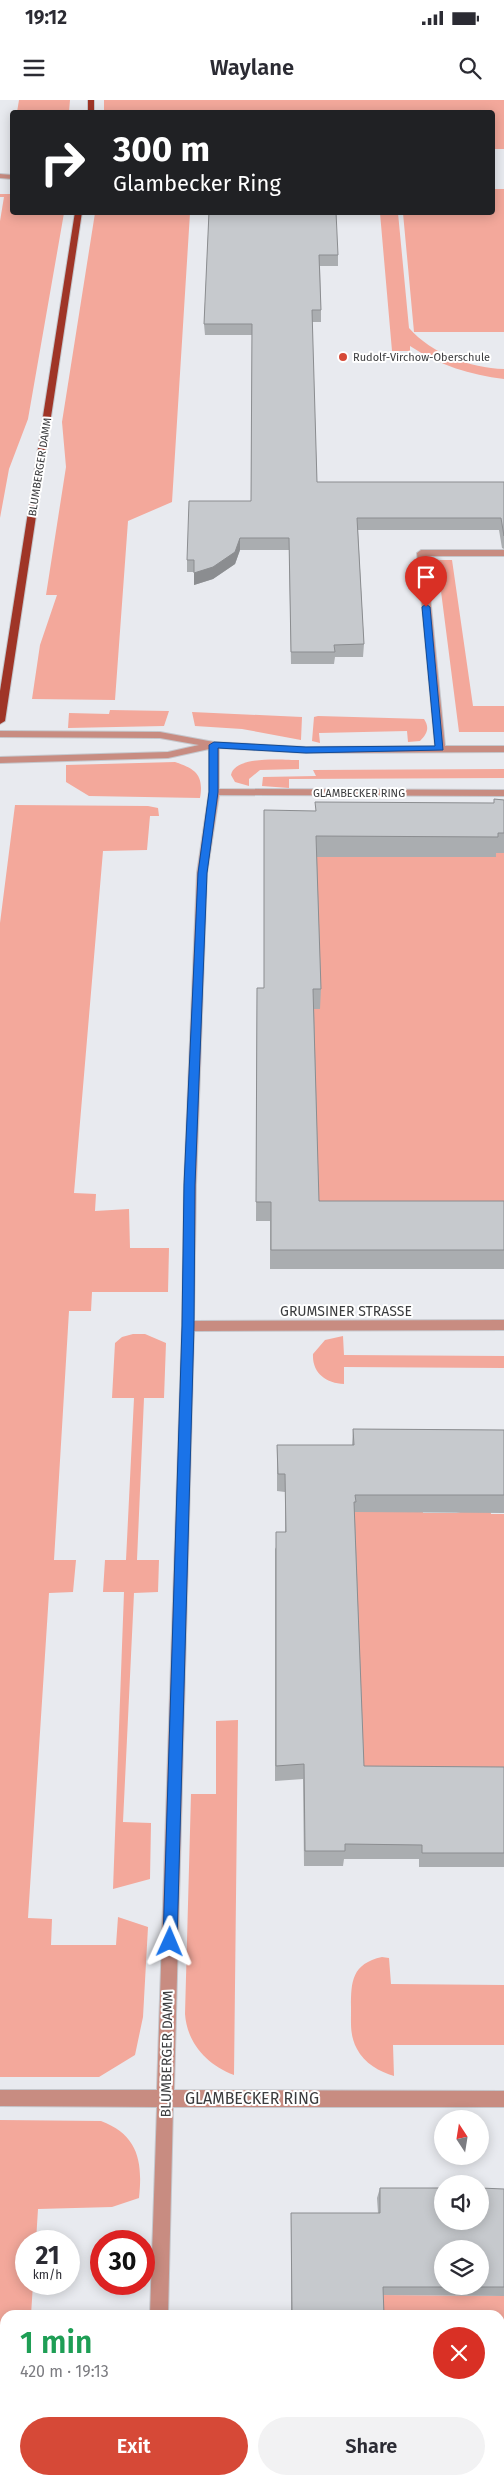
<!DOCTYPE html>
<meta charset="utf-8">
<style>
body{margin:0;font-family:"Fira Sans",sans-serif;background:#f2f2f3;color:#2b2b33;height:100vh;display:flex;flex-direction:column;font-size:19px;white-space:nowrap}
*{box-sizing:border-box;margin:0}
p{font-size:16px;color:#7c7c81}
.icon{flex:none;width:28px;height:28px;fill:none;stroke:currentColor;stroke-width:2;stroke-linecap:round;stroke-linejoin:round}
.map{position:relative;flex:1;overflow:hidden}
.side{position:absolute;left:0px;top:2210px;width:505px;height:175px;display:flex;flex-direction:column;background:#fff;border-radius:15px 15px 0 0;box-shadow:0 2px 12px #0003}
.side>*{flex:none}
.banner{position:absolute;left:10px;top:10px;width:485px;height:105px;border-radius:5px;box-shadow:0 2px 12px #0003;background:#202124;color:#fff;overflow:hidden}
.needle{width:32px;rotate:348deg}
.tools{position:absolute;left:434px;top:2010px;display:grid;gap:10px}
.tools a{display:grid;place-items:center;width:55px;height:55px;border-radius:50%;background:#fff;box-shadow:0 2px 12px #0003;font-size:25px}
.speed{position:absolute;left:15px;top:2130px;display:flex;gap:10px;font-size:25px;font-weight:700;text-align:center}
.speed>*{display:grid;place-content:center;width:65px;height:65px;border-radius:50%;background:#fff;box-shadow:0 2px 12px #0003;line-height:1}
.speed small{font-size:12px;font-weight:400}
.speed .limit{border:8px solid #d22;background:#fff;color:#111}
.pin{position:absolute;display:grid;place-items:center;width:42px;height:42px;color:#fff;margin:-51px -21px;border-radius:50% 50% 50% 0;rotate:-45deg;box-shadow:0 0 5px #0007}
.pin .icon{rotate:45deg}
.me{position:absolute;width:55px;margin:-28px;rotate:1deg;stroke-linejoin:round;filter:drop-shadow(0 0 4px #0008)}
.turn{display:flex;align-items:center;gap:18px;height:105px;padding:0 20px;font-size:22px}
.turn .icon{width:65px;height:65px;stroke-width:2.5}
.turn b{display:block;font-size:35px;line-height:42px}
.round{display:grid;place-items:center;flex:none;width:52px;height:52px;border-radius:26px;background:#f2f2f3}
.summary{display:flex;align-items:center;justify-content:space-between;height:85px;padding:0 20px}
h1{font-size:30px;font-weight:600;line-height:38px;color:#1e9e55}
.primary-button{display:flex;gap:10px;margin-top:auto;padding:10px 20px}
.primary-button a{flex:1;height:58px;border-radius:30px;background:#d64937;color:#fff;font-size:20px;font-weight:600;line-height:58px;text-align:center}
.primary-button a+a{background:#f2f2f3;color:#2b2b33}
.status{display:flex;justify-content:space-between;align-items:center;height:35px;padding:0 25px;background:#fff;direction:ltr}
.status svg{height:14px;fill:currentColor}
header{display:flex;justify-content:space-between;align-items:center;height:65px;padding:0 20px;background:#fff;font-size:22px;font-weight:600}
.map>svg:first-child{display:block}
.green{fill:#f3a89b}
.lines{fill:none;stroke-linecap:round;stroke-linejoin:round}
.minor-casing{stroke:#c5c7cc;stroke-width:2}
.major-casing{stroke:#c5c7cc;stroke-width:2}
.minor{fill:#c88c81;fill-rule:evenodd}
.major{fill:#9f3527;fill-rule:evenodd}
.wall{fill:#aaadb0}
.shaded-wall{fill:#8b8d90}
.building{fill:#c6c9cd;stroke:#8b8d90;fill-rule:evenodd}
.route{fill:#1a73e8;stroke:#114b97}
.poi-dot{fill:#d64937;stroke:#fff;stroke-width:2}
.labels{text-anchor:middle;dominant-baseline:central;stroke-width:4;stroke-linejoin:round;paint-order:stroke}
.far-poi-label{font-size:11px;fill:#3b3c3e;stroke:#fff;text-anchor:start}
.far-street-label{font-size:11px;fill:#3b3c3e;stroke:#fff}
.street-label{font-size:14px;fill:#3b3c3e;stroke:#fff}
.near-street-label{font-size:16px;fill:#3b3c3e;stroke:#fff}
</style>
<div class="status"><b>19:12</b><svg viewBox="0 0 49 12"><path d="M0 12V9h3v3zM5 12V6h3v6zM10 12V3h3v9zM15 12V0h3v12zM26 1h20v11H26zM47 4h2v5h-2z"/></svg></div>
<header><svg class="icon" aria-label="menu" viewBox="0 0 24 24"><path d="M4 6h16M4 12h16M4 18h16"/></svg>Waylane<svg class="icon" aria-label="search" viewBox="0 0 24 24"><circle cx="10" cy="10" r="6"/><path d="M15 15l6 6"/></svg></header>
<div class="map">
<svg width="504" height="2385" viewBox="0 0 504 2385">
<rect width="100%" height="100%" fill="#e8eaef"/>
<path class="green" d="M19 0H70L69 12H17Z
M104 0H504V49H493L492 12H104Z
M493 89H504V232H414L403 113 492 112Z
M0 94H12V112L64 113 28 319 9 369 0 418V121L4 97H0Z
M95 113H190L172 402 128 421 115 600 32 599 40 545 57 495H46L66 367 62 322Z
M380 113H398L409 228C432 254 470 268 504 269V279C470 275 439 265 410 246V251H392Z
M437 460H452L473 606H504V632H459Z
M110 610 169 611 164 626 68 628 69 613 109 614Z
M192 612 302 617 301 640 242 629 195 626Z
M318 616 424 619C430 628 427 634 420 641L408 642 407 631 319 633 320 643 312 641 314 617Z
M299 660V669L260 670 249 679V686L235 682 231 675C235 655 283 660 299 660Z
M175 662C196 669 204 675 200 698L89 696 66 682V665Z
M504 669V678L289 679V688L262 686 263 677 316 676 313 670Z
M15 705 148 706 158 708 159 716H150L147 750 103 751 74 1093 96 1094 95 1111 129 1109 130 1148H169L168 1192H92L91 1211H69L54 1460H76L73 1492 49 1493 28 1818 52 1819 51 1845H116L118 1817 148 1827 143 1917 135 1955 99 1977H0V823Z
M495 753H504V1126L318 1121 313 909 320 908 315 757H495Z
M133 1234H145L166 1243 164 1298H144L137 1460H159L158 1492 134 1493 123 1722 151 1723 150 1779 113 1789 124 1492H103L105 1460H126L134 1298H112L115 1243 122 1237Z
M343 1236 344 1255 504 1256V1268L344 1267V1284C326 1283 312 1273 313 1254L325 1240Z
M422 1405 423 1413H456L490 1406 491 1414H504V1683L363 1681 354 1412H390Z
M238 1620 234 1975C207 1965 187 1943 185 1914L191 1694H216V1621Z
M382 1857 389 1858 391 1884 504 1885V1945H393L394 1976C380 1972 364 1963 357 1949 350 1936 351 1925 351 1911 351 1884 350 1864 382 1857Z
M0 2020 101 2021C138 2035 143 2061 139 2098L112 2107 38 2109 36 2141H26V2184H33L31 2215H5V2299L0 2300Z
M381 2195 504 2196V2385H388V2380H500V2215H382Z"/>
<g class="lines">
<g class="minor-casing">
<path id="minor" d="M0 74 12 75V79L0 78Z
M421 450H504V456H426L445 646H504V652L306 653 219 648V689L504 690V696L219 695 207 773 196 1085 194 1221 504 1220V1230L194 1231 174 1990 504 1991V2007H173L168 2215H150L157 2007 0 2006V1990H157L182 1226 184 1085 197 773 209 692V649L168 658 0 663V657L168 652 199 645 160 638 0 637V631L160 632 214 642 306 647 435 646 417 453Z
M145 2380H163V2385H145Z"/>
</g>
<g class="major-casing">
<path id="major" d="M88 0H94V12H88Z
M75 112H82L5 621 0 624V591Z"/>
</g>
<use href="#minor" class="minor"/>
<use href="#major" class="major"/>
</g>
<path class="wall" d="M209 112 338 155V166H320L321 210V222H312L317 382H504V449L502 448 499 430H358L364 544 363 557H335L334 564H291L289 450H240L235 464 213 479 194 485V472H187V460L251 401 252 235H205L204 224Z
M494 699 504 700V753H496V757H317L321 889 320 909H314L319 1101H504V1169H270V1121H256L257 888H264L315 711 494 703Z
M353 1329 504 1330V1413L355 1412V1418L364 1666 504 1667V1767H419V1759H344L343 1766H304L303 1679 275 1681V1449L285 1432V1392L277 1391V1345H352Z
M380 2088 504 2089V2196L383 2195 384 2215H291V2113H378L377 2098Z"/>
<path class="shaded-wall" d="M240 438V450L235 464 213 479 194 485V473Z"/>
<path class="building" d="M209 112H336L338 155H319L321 210H312L317 382H504V436L501 418H357L364 544 334 545 335 552H291L289 438H240L235 452 213 467 194 473V460H187L189 401H251L252 224H204Z
M494 699 504 700V733H498V737L316 736 321 889H313L319 1101H504V1150H271V1102H256L257 888H264V710L316 711 315 702 494 703Z
M353 1329 504 1330V1395H355L356 1402H354L364 1666 504 1667V1753H422V1745L345 1744V1751H305L304 1664 276 1666V1432H286L285 1374H278L277 1345H354Z
M380 2088H442V2121H480V2088L504 2089V2187H383L384 2215H302V2213L292 2212 291 2113H380ZM442 2149H480V2186H442Z
M294 2380H390L391 2385H294Z"/>
<path class="route" d="M426 504 430 507 443 650 306 653 218 648V692L207 773 195 1085 194 1226 177 1842 175 1847 170 1849 165 1847 163 1842 182 1226 184 1085 198 773 209 692V645L214 642 306 647 435 646 422 507Z"/>
<circle class="poi-dot" cx="343" cy="257" r="5"/>
<g class="labels">
<g class="far-poi-label">
<text x="353" y="257">Rudolf-Virchow-Oberschule</text>
</g>
<g class="far-street-label">
<text transform="translate(40 367) rotate(-81)">BLUMBERGER DAMM</text>
<text x="359" y="693">GLAMBECKER RING</text>
</g>
<g class="street-label">
<text x="346" y="1211">GRUMSINER STRASSE</text>
<text transform="translate(167 1954) rotate(-89)">BLUMBERGER DAMM</text>
</g>
<g class="near-street-label">
<text x="252" y="1998">GLAMBECKER RING</text>
</g>
</g>
</svg>
<div class="tools">
<a><svg class="needle" viewBox="-14 -14 28 28"><path d="M0-13l5 13h-10z" fill="#e53935"/><path d="M0 13l5-13h-10z" fill="#7c7c81"/></svg></a>
<a><svg class="icon" aria-label="sound" viewBox="0 0 24 24"><path d="M4 9h4l5-4v14l-5-4H4zM17 9q2 3 0 6"/></svg></a>
<a><svg class="icon" aria-label="layers" viewBox="0 0 24 24"><path d="M12 4l9 5-9 5-9-5zM3 14l9 5 9-5"/></svg></a>
</div>
<div class="speed"><div>21<small>km/h</small></div><div class="limit">30</div></div>
<div class="pin" style="left:426px;top:507px;background:#d93025"><svg class="icon" aria-label="arrive" viewBox="0 0 24 24"><path d="M6 21V4h12l-3 4 3 4H6"/></svg></div>
<svg class="me" style="left:170px;top:1842px" viewBox="-20 -20 40 40"><path d="M0-17L14 15 0 8-14 15z" fill="#1a73e8" stroke="#fff" stroke-width="4"/></svg>
<div class="banner">
<div class="turn"><svg class="icon" aria-label="right" viewBox="0 0 24 24"><path d="M7 20v-9h11M14 6l5 5-5 5"/></svg><div><b>300 m</b>Glambecker Ring</div></div>
</div>
<section class="side">
<div class="summary"><div><h1>1 min</h1><p>420 m · 19:13</p></div><a class="round" style="background:#d93025;color:#fff"><svg class="icon" aria-label="close" viewBox="0 0 24 24"><path d="M6 6l12 12M18 6L6 18"/></svg></a></div>
<div class="primary-button"><a>Exit</a><a>Share</a></div>
</section>
</div>
